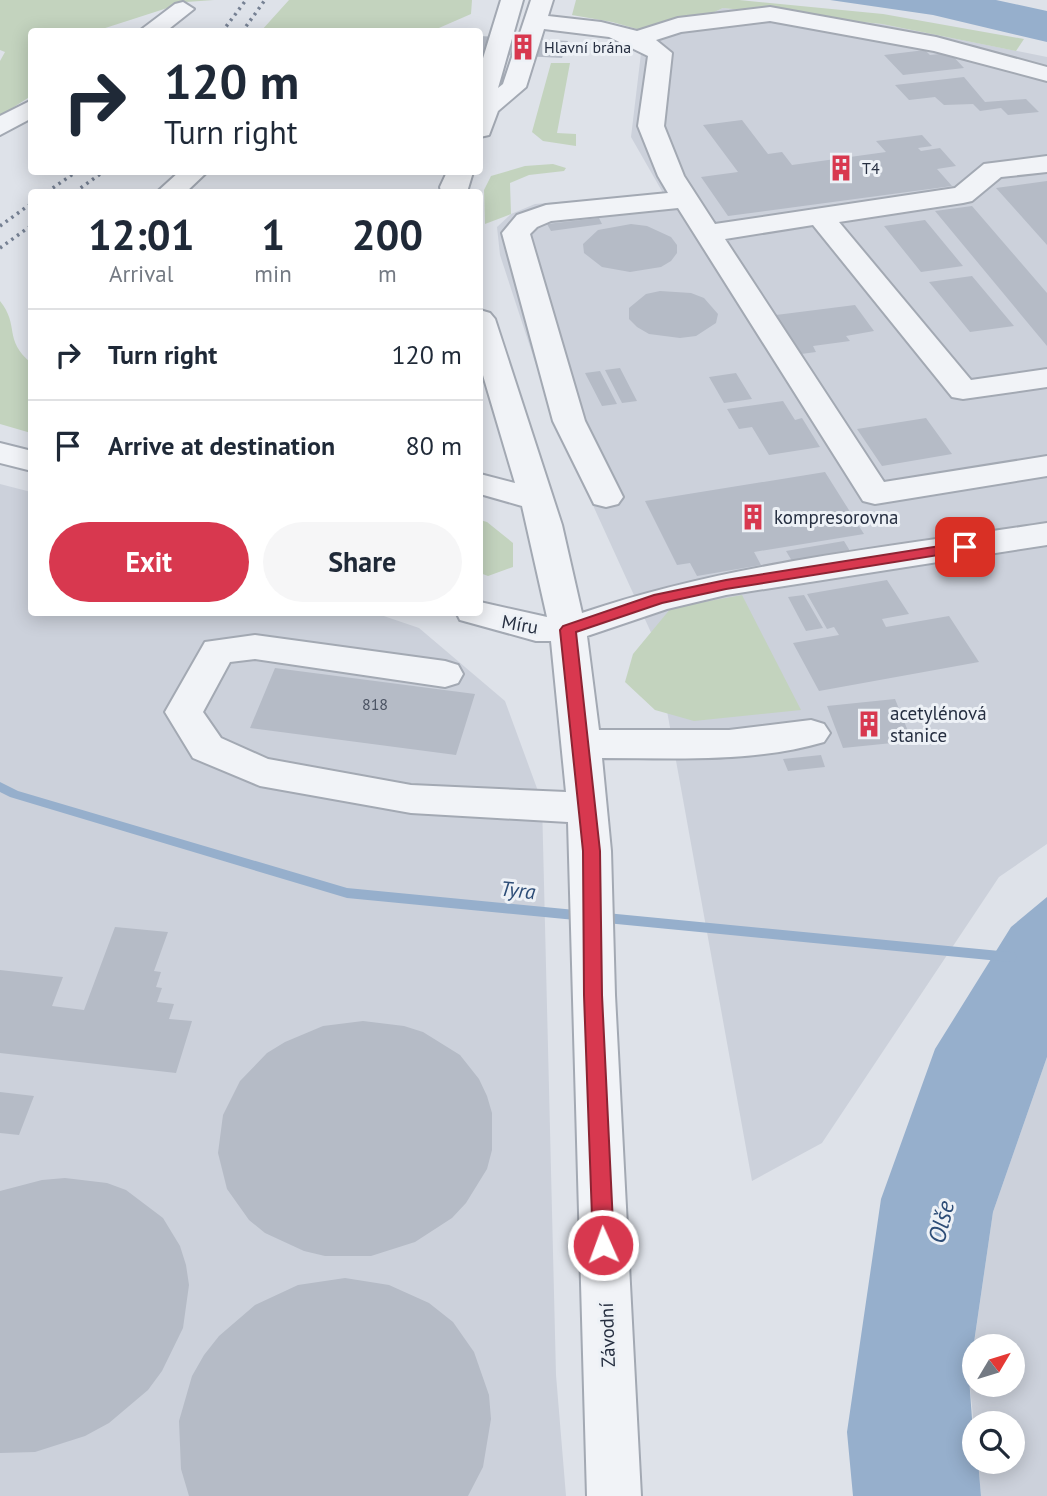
<!DOCTYPE html>
<meta charset="utf-8">
<style>
body{margin:0;font-family:"PT Sans",sans-serif;background:#f6f6f7;color:#1f2937;height:100vh;display:flex;flex-direction:column;font-size:26px;white-space:nowrap}
*{box-sizing:border-box;margin:0}
p{font-size:23px;color:#747a83}
.icon{flex:none;width:38px;height:38px;fill:none;stroke:currentColor;stroke-width:2;stroke-linecap:round;stroke-linejoin:round}
.map{position:relative;flex:1;overflow:hidden}
.drawer{position:absolute;left:28px;top:189px;width:455px;height:427px;display:flex;flex-direction:column;background:#fff;border-radius:7px;box-shadow:0 4px 18px #0003}
.drawer>*{flex:none}
.guide{position:absolute;left:28px;top:28px;width:455px;height:147px;border-radius:7px;box-shadow:0 4px 18px #0003;background:#fff;color:#1f2937;overflow:hidden}
.needle{width:46px;rotate:52deg}
.tools{position:absolute;left:962px;top:1334px;display:grid;gap:14px}
.tools a{display:grid;place-items:center;width:63px;height:63px;border-radius:50%;background:#fff;box-shadow:0 4px 18px #0003;font-size:35px}
.pin{position:absolute;display:grid;place-items:center;width:60px;height:60px;color:#fff;margin:-30px;border-radius:14px;box-shadow:0 4px 10px #0006}
.me{position:absolute;width:77px;margin:-38px;rotate:358deg;stroke-linejoin:round;filter:drop-shadow(0 0 5px #0008)}
.turn{display:flex;align-items:center;gap:24px;height:147px;padding:0 21px;font-size:32px}
.turn .icon{width:91px;height:91px;stroke-width:2.5}
.turn b{display:block;font-size:49px;line-height:60px}
.eta{display:flex;justify-content:space-evenly;align-items:center;height:119px;text-align:center}
.eta b{font-size:42px;font-weight:800;line-height:49px}
.action{display:flex;gap:14px;margin-top:auto;padding:14px 21px}
.action a{flex:1;height:80px;border-radius:42px;background:#d8384f;color:#fff;font-size:28px;font-weight:800;line-height:80px;text-align:center}
.action a+a{background:#f6f6f7;color:#1f2937}
ul{padding:0;list-style:none}
li{display:flex;align-items:center;gap:21px;height:91px;padding:0 21px;border-top:2px solid #e0e1e3}
li div{flex:1}
li b{display:block;font-size:26px}
li em{font-style:normal}
.map>svg:first-child{display:block}
.built{fill:#ccd1db;fill-rule:evenodd}
.green{fill:#c3d3be}
.water{fill:#96afcc}
.lines{fill:none;stroke-linecap:round;stroke-linejoin:round}
.stream{fill:#96afcc;fill-rule:evenodd}
.building{fill:#b5bbc6}
.minor-casing{stroke:#a3a9b3;stroke-width:4}
.minor{fill:#f1f3f7;fill-rule:evenodd}
.rail{stroke:#768193;stroke-width:3.5;stroke-dasharray:2.5 4.5;stroke-linecap:butt}
.route{fill:#d8384f;stroke:#8c2433;stroke-width:2}
.labels{text-anchor:middle;dominant-baseline:central;stroke-width:6;stroke-linejoin:round;paint-order:stroke}
.far-poi-label{font-size:16px;fill:#262f41;stroke:#edf1f6;text-anchor:start}
.number-label{font-size:16px;fill:#4a5262}
.poi-label{font-size:19px;fill:#262f41;stroke:#edf1f6;text-anchor:start}
.street-label{font-size:19px;fill:#262f41;stroke:#edf1f6}
.water-label{font-size:21px;font-style:italic;fill:#2d4d77;stroke:#edf1f6}
.near-water-label{font-size:24px;font-style:italic;fill:#2d4d77;stroke:#edf1f6}
</style>
<div class="map">
<svg width="1047" height="1496" viewBox="0 0 1047 1496">
<rect width="100%" height="100%" fill="#dee2e9"/>
<path class="built" d="M723 8 882 24 1047 57V844L999 877 822 1143 752 1181 654 639 554 420 500 255 497 227 511 214 535 204 663 193 631 137 642 45Z
M0 484 31 492 32 612 375 613 419 628 505 701 542 802 556 1375 566 1496H0Z
M1047 1057V1496H981L978 1461H1013V1423H975V1435L969 1378 993 1212ZM975 1346H1013V1384H975Z"/>
<path class="green" d="M0 0H214L186 2 96 31 32 32 31 96 0 116V61L5 52 0 50Z
M289 0H472L471 14 432 31H261Z
M576 0H739L883 14 1024 39 1016 51 882 24 723 8 662 36 612 22 572 15Z
M551 63H570L557 133 576 134V146L543 141 532 132Z
M553 164 566 168 564 171 529 175 510 183 511 214 485 224 484 190 491 176 525 166Z
M0 301C20 326 3 339 31 363V433L0 424Z
M480 520 487 522 513 543V567L488 576 480 573Z
M742 595 801 710 694 721 655 710 625 682 633 654 671 608Z"/>
<path class="water" d="M830 0H996L1047 11V42L933 15Z
M1047 897V1057L993 1212 969 1377 975 1461H978L981 1496H853L847 1432 881 1199 935 1049 1011 927Z"/>
<g class="lines">
<path class="stream" d="M0 782 18 791 347 888 1010 952 1015 953 1017 957 1015 961 1010 962 347 898 10 797 0 792Z"/>
</g>
<path class="building" d="M480 36 568 41 562 58 480 54Z
M925 50 930 55 950 53 964 68 903 75 884 55Z
M964 77 985 102 1026 99 1039 112 1008 115 1001 108 980 111 973 104 944 105 935 97 909 100 895 85Z
M742 120 768 154 782 152 792 165 886 152 876 141 922 135 932 146 918 148 921 151 940 148 956 166 937 169 952 186 728 216 701 177 738 172 703 125Z
M1047 181V245L996 188Z
M972 206 1047 293V346L935 211Z
M599 218 602 224 551 231 547 224Z
M925 220 963 266 921 272 884 226Z
M631 224 647 226 671 237 677 245V253L671 261 661 267 630 272 602 267 584 253 583 244 598 230Z
M972 276 1014 326 970 332 929 282Z
M660 291 691 293 704 298 718 314 716 323 696 336 680 338 649 334 637 327 629 319V308L646 294Z
M855 305 874 331 846 336 850 341 813 346 816 352 801 354 776 315Z
M620 368 637 401 622 403 605 370Z
M600 371 617 404 602 406 585 373Z
M736 373 752 399 724 403 709 377Z
M783 401 795 420 802 418 820 447 769 455 752 427 739 429 727 409Z
M926 418 952 454 882 466 857 429Z
M825 472 864 534 754 552 761 565 697 576 690 563 677 565 645 501Z
M844 541 850 551 792 561 786 551Z
M887 580 909 614 882 619 886 627 949 616 979 662 819 691 793 643 839 635 834 627 827 629 807 594Z
M804 595 808 602 823 628 806 631 788 597Z
M275 668 475 694 456 755 250 728Z
M895 699 912 741 843 748 827 706Z
M821 755 825 767 788 771 783 759Z
M115 927 168 932 154 971 161 972 156 987 162 988 157 1002 174 1004 169 1019 192 1021 176 1073 0 1053V970L63 977 52 1006 84 1010Z
M363 1021 404 1026 423 1032 460 1055 479 1079 487 1096 492 1113V1150L487 1169 466 1203 452 1218 415 1242 371 1256H325L304 1251 265 1233 249 1220 227 1189 218 1153 223 1115 240 1081 267 1053 285 1042 323 1026Z
M0 1092 34 1096 19 1135 0 1133Z
M65 1178 107 1183 126 1190 163 1218 180 1246 186 1265 189 1285 183 1328 162 1371 148 1390 109 1423 85 1436 35 1452 0 1453V1191L42 1180Z
M345 1278 389 1285 429 1303 453 1322 474 1352 489 1395 491 1419 483 1467 468 1496H189L181 1469 179 1421 192 1376 204 1355 219 1336 255 1305 298 1285Z"/>
<g class="lines">
<g class="minor-casing">
<path id="minor" d="M501 0H523L498 88 503 84 531 0H553L548 16 601 22 637 31 678 18 770 7 936 37 1047 67V81L934 51 770 21 681 32 656 40 672 53 664 126 684 176 715 224 955 188 984 164 1047 156V172L1001 177 972 201 963 203 839 222 971 380 1047 369V387L963 399 952 397 813 225 725 239 884 482 1047 456V476L875 504 863 501 678 208 551 221 537 227 530 234 585 421 623 497 618 504 606 507 594 504 553 421 502 233 517 215 546 205 668 193 658 176 638 126 648 56 609 37 544 29 526 87 498 111 489 135 480 137V68Z
M183 2 194 9 165 32H138L175 4Z
M32 100V118L0 135V116Z
M179 172H207L186 192H157Z
M447 172H473L467 192H441L440 187Z
M480 310 490 313 495 319 562 525 582 613C732 562 891 547 1047 523V545L726 595 667 609 587 636 599 730H729L811 720 824 724 830 733 824 742C753 763 676 758 602 758L611 851 615 995 641 1496H587L568 822 411 813 260 786 193 758 165 712 205 642 255 635 445 661 458 665 463 674 458 683 445 687 255 659 230 662 203 712 221 738 268 759 411 785 566 792 551 641H536L460 620 456 612H480V602L547 617 522 506 480 494V474L515 483 480 365Z
M0 443 32 451V471L0 463Z"/>
</g>
<use href="#minor" class="minor"/>
<path class="rail" d="M222 32 246 0
M242 32 265 0
M47 192 76 172
M75 192 103 172
M0 226 32 203
M0 248 32 225"/>
</g>
<path class="route" d="M965 542 970 544V550L726 589 662 603 576 632 600 851 602 995 614 1245 611 1252 603 1254 596 1252 593 1245 584 995 583 851 560 630 563 626 654 595 726 580Z"/>
<defs>
<g id="building-bare" transform="scale(2.1)"><path d="M-4-6H4V6H1V3H-1V6H-4ZM-2.5-4.3h1.7v1.8h-1.7ZM.8-4.3h1.7v1.8H.8ZM-2.5-1h1.7V.8h-1.7ZM.8-1h1.7V.8H.8Z" fill="#d8384f" stroke="#edf1f6" stroke-width="2.5" paint-order="stroke"/></g>
</defs>
<g fill-rule="evenodd">
<use href="#building-bare" x="523" y="47"/>
<use href="#building-bare" x="841" y="168"/>
<use href="#building-bare" x="753" y="517"/>
<use href="#building-bare" x="869" y="724"/>
</g>
<g class="labels">
<g class="far-poi-label">
<text x="544" y="47">Hlavní brána</text>
<text x="862" y="168">T4</text>
</g>
<g class="number-label">
<text x="375" y="704">818</text>
</g>
<g class="poi-label">
<text x="774" y="517">kompresorovna</text>
<text x="890" y="713">acetylénová<tspan x="890" dy="22">stanice</tspan></text>
</g>
<g class="street-label">
<text transform="translate(520 624) rotate(10)">Míru</text>
<text transform="translate(607 1335) rotate(-92)">Závodní</text>
</g>
<g class="water-label">
<text transform="translate(518 890) rotate(6)">Tyra</text>
</g>
<g class="near-water-label">
<text transform="translate(941 1222) rotate(-76)">Olše</text>
</g>
</g>
</svg>
<div class="tools">
<a><svg class="needle" viewBox="-14 -14 28 28"><path d="M0-13l5 13h-10z" fill="#e53935"/><path d="M0 13l5-13h-10z" fill="#747a83"/></svg></a>
<a><svg class="icon" aria-label="search" viewBox="0 0 24 24"><circle cx="10" cy="10" r="6"/><path d="M15 15l6 6"/></svg></a>
</div>
<div class="pin" style="left:965px;top:547px;background:#d93025"><svg class="icon" aria-label="arrive" viewBox="0 0 24 24"><path d="M6 21V4h12l-3 4 3 4H6"/></svg></div>
<svg class="me" style="left:603px;top:1245px" viewBox="-20 -20 40 40"><circle r="17" fill="#d8384f" stroke="#fff" stroke-width="3"/><path d="M0-11L8 9 0 5-8 9z" fill="#fff"/></svg>
<div class="guide">
<div class="turn"><svg class="icon" aria-label="right" viewBox="0 0 24 24"><path d="M7 20v-9h11M14 6l5 5-5 5"/></svg><div><b>120 m</b>Turn right</div></div>
</div>
<section class="drawer">
<div class="eta">
<div><b>12:01</b><p>Arrival</p></div>
<div><b>1</b><p>min</p></div>
<div><b>200</b><p>m</p></div>
</div>
<ul>
<li><svg class="icon" aria-label="right" viewBox="0 0 24 24"><path d="M7 20v-9h11M14 6l5 5-5 5"/></svg><div><b>Turn right</b></div><em>120 m</em></li>
<li><svg class="icon" aria-label="arrive" viewBox="0 0 24 24"><path d="M6 21V4h12l-3 4 3 4H6"/></svg><div><b>Arrive at destination</b></div><em>80 m</em></li>
</ul>
<div class="action"><a>Exit</a><a>Share</a></div>
</section>
</div>
